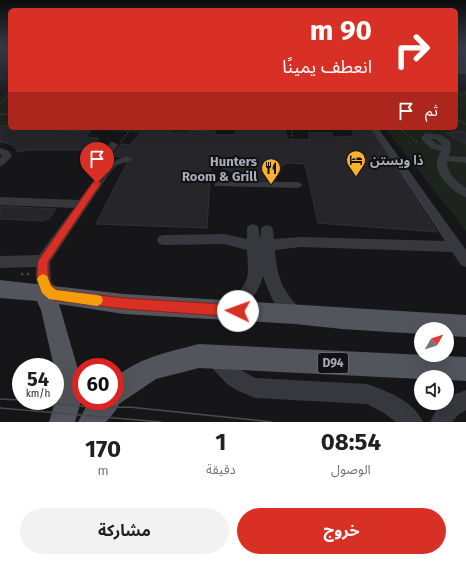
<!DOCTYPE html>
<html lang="ar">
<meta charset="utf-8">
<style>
body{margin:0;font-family:"Fira Sans","Noto Sans Arabic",sans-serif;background:#f2f2f2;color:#202124;direction:rtl;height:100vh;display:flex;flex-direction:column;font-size:15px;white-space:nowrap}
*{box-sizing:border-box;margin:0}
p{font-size:13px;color:#757577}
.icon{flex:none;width:22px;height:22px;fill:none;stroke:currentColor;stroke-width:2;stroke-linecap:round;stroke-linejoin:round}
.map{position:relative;height:422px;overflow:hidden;direction:ltr}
.details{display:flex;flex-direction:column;background:#fff;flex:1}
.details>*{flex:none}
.guide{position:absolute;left:8px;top:8px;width:450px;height:122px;border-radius:6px;box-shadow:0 4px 16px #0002;direction:rtl;background:#d93025;color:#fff;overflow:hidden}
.needle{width:26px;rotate:51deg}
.fabs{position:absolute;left:414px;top:322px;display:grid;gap:8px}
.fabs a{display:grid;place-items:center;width:40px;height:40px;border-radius:50%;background:#fff;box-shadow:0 4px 16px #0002;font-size:20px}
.speed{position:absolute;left:12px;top:358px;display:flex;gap:8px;font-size:20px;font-weight:700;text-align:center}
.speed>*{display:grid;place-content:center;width:52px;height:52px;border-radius:50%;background:#fff;box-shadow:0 4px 16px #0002;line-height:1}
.speed small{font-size:10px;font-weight:400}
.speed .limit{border:6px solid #d22;background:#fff;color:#111}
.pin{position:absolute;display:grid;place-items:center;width:34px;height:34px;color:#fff;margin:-41px -17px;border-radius:50% 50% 50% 0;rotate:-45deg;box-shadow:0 0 4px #0007}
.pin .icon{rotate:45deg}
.me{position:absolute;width:44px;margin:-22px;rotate:273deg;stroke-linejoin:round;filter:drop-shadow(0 0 3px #0008)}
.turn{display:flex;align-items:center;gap:14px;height:84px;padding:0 20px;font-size:18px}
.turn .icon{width:52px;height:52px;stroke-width:2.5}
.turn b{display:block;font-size:28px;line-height:34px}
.then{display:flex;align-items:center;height:38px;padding:0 20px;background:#0003;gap:8px;font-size:15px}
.eta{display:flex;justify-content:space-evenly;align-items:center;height:68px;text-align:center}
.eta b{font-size:24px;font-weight:700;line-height:28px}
.button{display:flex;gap:8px;margin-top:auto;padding:8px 20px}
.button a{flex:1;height:46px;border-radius:24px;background:#d93025;color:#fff;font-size:16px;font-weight:700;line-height:46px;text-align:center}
.button a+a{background:#f2f2f2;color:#202124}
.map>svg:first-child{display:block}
.green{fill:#1c241d}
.water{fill:#2c363d}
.building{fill:#26262a;stroke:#303035}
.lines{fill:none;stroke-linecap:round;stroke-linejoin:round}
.path-far2{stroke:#3d3f45;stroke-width:1;stroke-dasharray:1 1.5;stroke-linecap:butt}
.path-far1{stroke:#3d3f45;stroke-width:1.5;stroke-dasharray:1.5 2;stroke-linecap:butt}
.path{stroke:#3d3f45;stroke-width:2.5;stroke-dasharray:2.5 3.5;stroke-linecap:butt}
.minor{fill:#37383e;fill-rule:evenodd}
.major{fill:#53555d;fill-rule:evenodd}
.tram{stroke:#4a4c53;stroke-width:1.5}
.route{fill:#d93025;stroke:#8d1f18}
.slow{fill:#f59e0b}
.labels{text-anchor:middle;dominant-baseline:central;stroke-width:4;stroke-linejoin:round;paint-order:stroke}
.shield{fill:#111113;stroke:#7b7e87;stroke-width:1}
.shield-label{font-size:12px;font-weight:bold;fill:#a8adb9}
.poi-label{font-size:13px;font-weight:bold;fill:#a8adb9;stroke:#111113;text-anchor:start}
</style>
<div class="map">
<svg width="466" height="422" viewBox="0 0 466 422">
<rect width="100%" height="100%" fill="#161618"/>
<path class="green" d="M10 90V128H368L369 130 204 129 201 143 189 137 109 131 0 128V97Z
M456 91H466V231L385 128H456Z"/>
<path class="water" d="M456 46H466V74H456Z"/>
<path class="building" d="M0 126H10V128H57L56 130 91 131 85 138H99L90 150H30L18 152 14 146 6 143 0 142Z
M144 128H171L168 133 189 135 191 130 215 131V135H235L237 128H285L287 139 310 140 308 133H332V137L354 136 351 128H369L437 232 318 223 305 164 286 163 276 172V180H242L235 173 211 163 207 228 96 224 127 163 133 159 128 155 121 157 112 156 121 144 130 145Z
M462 131 466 133V144L446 133Z
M0 206 56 209 49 219H45L44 221 0 219Z"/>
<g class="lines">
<path class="path-far2" d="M0 79 10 77
M464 93 466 94
M3 101H10
M0 104 10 93
M456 106 466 104
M0 114H3"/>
<path class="path-far1" d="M0 114 10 115
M456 119 466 124
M222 128V131
M291 128 293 139
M399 128 417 142
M121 142 131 128"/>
<path class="path" d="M21 274H31"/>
<path class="minor" d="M370 128H378L466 250V267L461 265 452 252 301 247 275 250C276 267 279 283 290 297 294 303 300 307 303 314L301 320 295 322C277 315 269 293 263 276 258 295 246 309 227 317L221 315 219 309C222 302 226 301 232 297 252 283 248 271 247 250L224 244 164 245 159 244 157 240 159 236 164 235 224 234 247 239V229L248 226 253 224 258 226 260 240 261 230 262 227 267 225 272 227 273 230 274 239 301 237 445 241Z
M426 133 441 135 450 141 451 148 449 156 466 157V163L447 161C447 174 456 181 466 188V197C455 194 438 178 437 166 436 160 439 156 441 151L431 148 422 140V136ZM431 139H436L443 146 437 144Z
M113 142 118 145 108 159 109 163 127 156 132 159 130 161 117 165 109 174 50 262 51 282 59 290 61 295 59 300 53 302C37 296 35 282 36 267L0 268V256L39 255 74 208 0 205V197L79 200 100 172 98 159 110 143Z
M0 148 9 151 12 156 3 165 0 166V158L2 155 0 154Z
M219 181 298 182 303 185 298 188 215 186 214 184Z
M216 348 223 350 239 369 255 378 367 384C387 391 414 401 423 422H396L384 413 367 404 255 398 236 390 226 383 213 369 207 357 209 350Z
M466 390V410L458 415 452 422H430L440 403H447V397Z"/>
<path class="major" d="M0 280 124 294 466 315V337L447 336V329H421V334L342 329 295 324 124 314 59 304 79 373 80 405 75 422H49L55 401V367H54L41 310 37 301 0 298Z
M199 344 466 357V381L447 380V377H421V379L199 368 156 379 119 404 116 410 106 422H78L89 401H115V377C144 356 165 353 199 344Z"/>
<path class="tram" d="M0 399 21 400
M31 401 100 408 129 407 272 422
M0 408 161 422"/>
</g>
<linearGradient id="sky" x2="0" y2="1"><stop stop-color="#0c0c0d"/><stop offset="0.44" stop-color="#363c48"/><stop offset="1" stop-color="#363c48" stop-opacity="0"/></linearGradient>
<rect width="466" height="105" fill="url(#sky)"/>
<path class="route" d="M97 180 101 183 48 262C48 272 47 283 56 290L124 298 238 305 243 307 245 311 243 315 238 317 124 309 53 300 42 293 37 275 38 261 94 181Z"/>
<path class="slow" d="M43 274 47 276 51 286 56 290 97 295 101 296 103 300 101 304 97 306 49 299 42 293 37 279 39 276Z"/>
<defs>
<g id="hotel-pin" transform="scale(1)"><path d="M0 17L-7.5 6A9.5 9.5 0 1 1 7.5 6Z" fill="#fab22c" stroke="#111113"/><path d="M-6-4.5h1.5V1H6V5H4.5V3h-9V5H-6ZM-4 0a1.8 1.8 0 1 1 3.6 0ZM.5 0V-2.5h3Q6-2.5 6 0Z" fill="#111"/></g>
<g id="restaurant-pin" transform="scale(1)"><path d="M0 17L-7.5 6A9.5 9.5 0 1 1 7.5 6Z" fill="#fab22c" stroke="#111113"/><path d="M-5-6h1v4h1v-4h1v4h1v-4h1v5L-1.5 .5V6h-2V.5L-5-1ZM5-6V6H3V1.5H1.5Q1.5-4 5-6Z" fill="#111"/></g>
</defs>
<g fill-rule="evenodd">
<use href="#hotel-pin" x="356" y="160"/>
<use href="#restaurant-pin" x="271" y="168"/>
</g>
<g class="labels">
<rect class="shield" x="318" y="353" width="30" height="20" rx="3"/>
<g class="shield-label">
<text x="333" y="363">D94</text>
</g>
<g class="poi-label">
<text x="370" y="160">ذا ويستن</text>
<text x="257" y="161" text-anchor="end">Hunters<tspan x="257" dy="15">Room &amp; Grill</tspan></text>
</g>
</g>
</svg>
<div class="fabs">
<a><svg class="needle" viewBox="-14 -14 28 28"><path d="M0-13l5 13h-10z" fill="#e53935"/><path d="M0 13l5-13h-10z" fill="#757577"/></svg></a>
<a><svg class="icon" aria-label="sound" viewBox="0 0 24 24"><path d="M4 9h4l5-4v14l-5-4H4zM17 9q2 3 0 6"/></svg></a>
</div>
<div class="speed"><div>54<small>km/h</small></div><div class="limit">60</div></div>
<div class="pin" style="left:97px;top:183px;background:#d93025"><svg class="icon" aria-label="arrive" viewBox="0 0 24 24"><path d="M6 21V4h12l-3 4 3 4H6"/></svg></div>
<svg class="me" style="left:238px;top:311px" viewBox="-20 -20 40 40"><circle r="19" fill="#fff"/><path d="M0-13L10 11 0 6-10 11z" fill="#d93025"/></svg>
<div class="guide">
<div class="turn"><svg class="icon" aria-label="right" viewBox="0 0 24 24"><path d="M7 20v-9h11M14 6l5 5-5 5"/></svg><div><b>90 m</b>انعطف يمينًا</div></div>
<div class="then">ثم<svg class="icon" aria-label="arrive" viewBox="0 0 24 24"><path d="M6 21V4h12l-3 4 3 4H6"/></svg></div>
</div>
</div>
<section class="details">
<div class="eta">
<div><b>08:54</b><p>الوصول</p></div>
<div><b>1</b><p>دقيقة</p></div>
<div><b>170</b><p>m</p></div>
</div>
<div class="button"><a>خروج</a><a>مشاركة</a></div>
</section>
